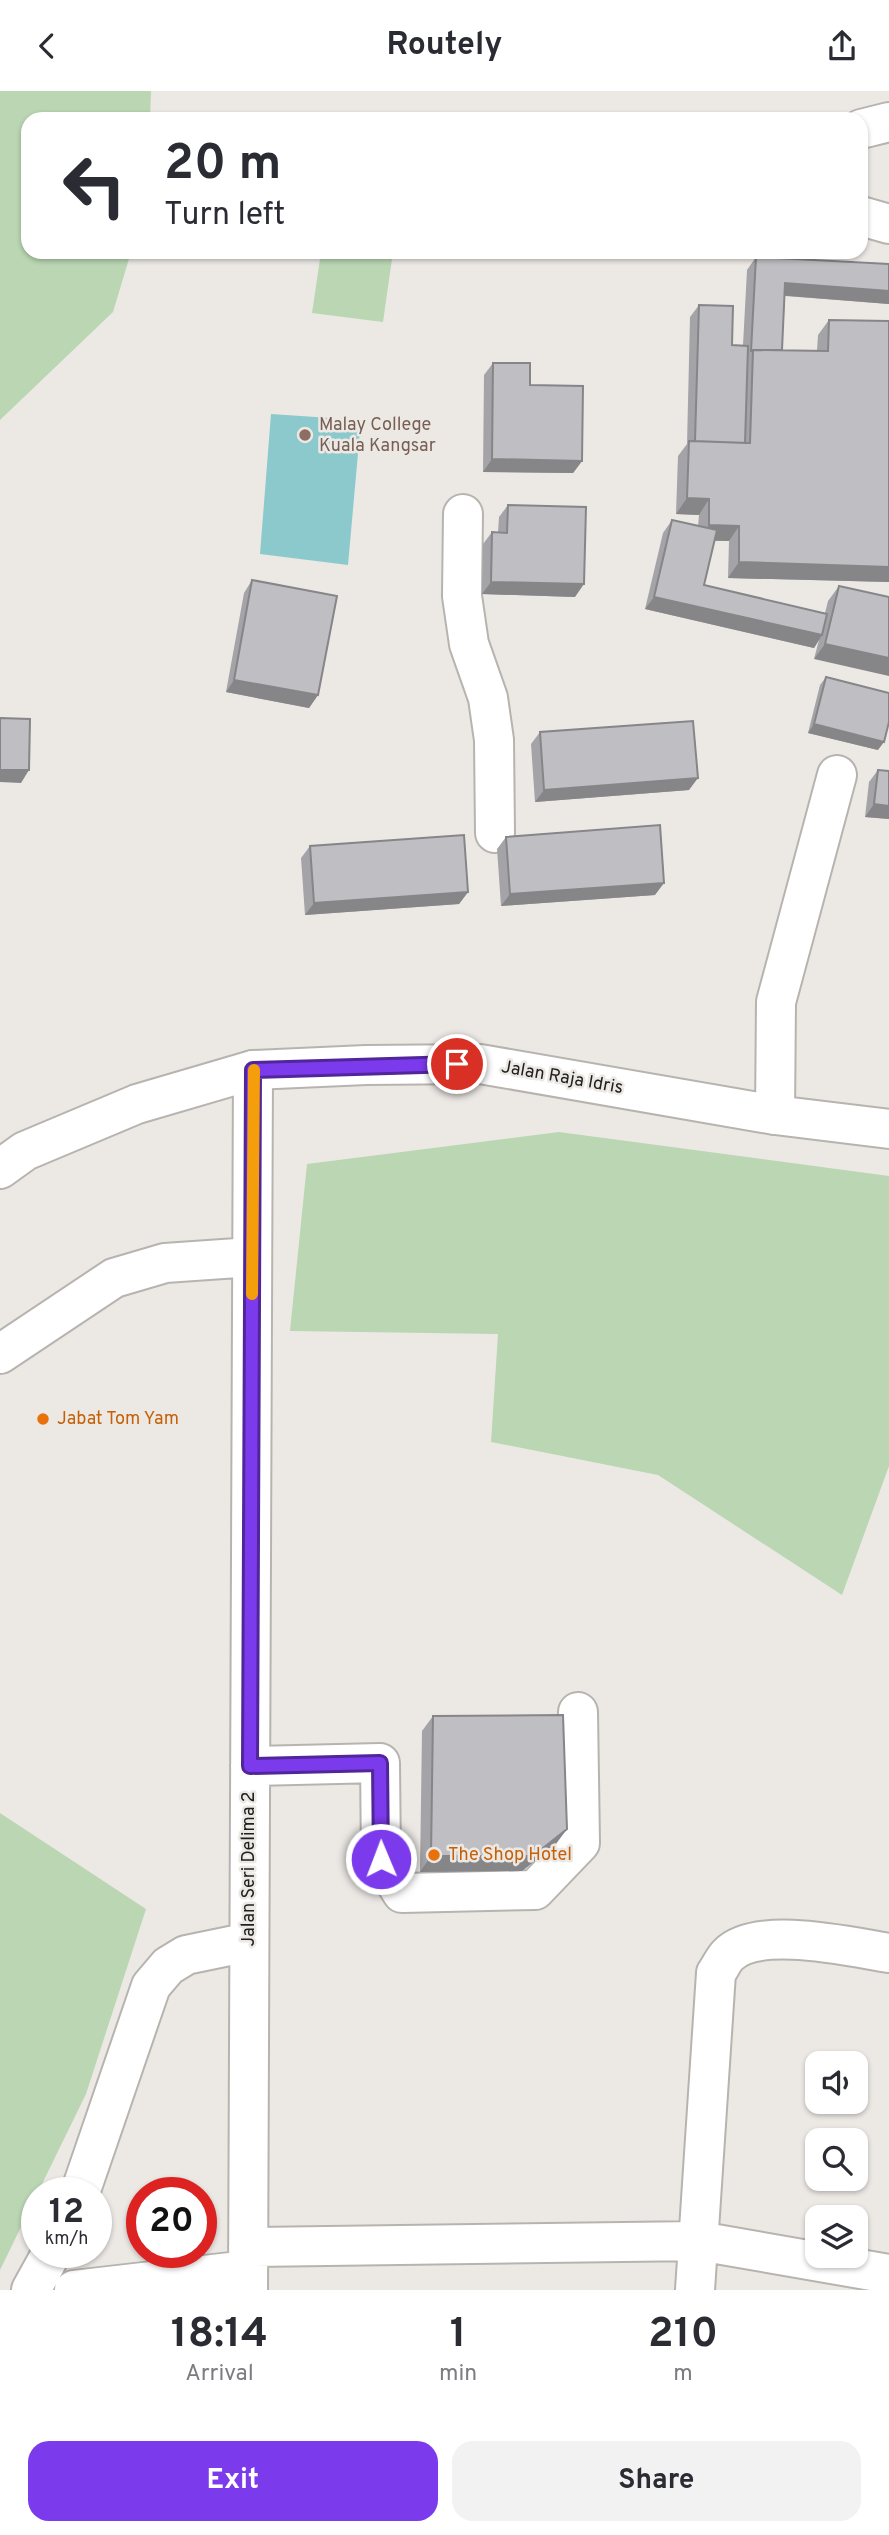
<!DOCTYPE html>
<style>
body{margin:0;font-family:Overpass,sans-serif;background:#f2f2f3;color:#2b2b33;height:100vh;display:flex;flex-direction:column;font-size:26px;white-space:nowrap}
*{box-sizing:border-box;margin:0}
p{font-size:23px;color:#7c7c81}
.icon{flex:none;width:38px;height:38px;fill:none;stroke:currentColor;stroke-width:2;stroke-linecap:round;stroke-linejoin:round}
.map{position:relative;height:2199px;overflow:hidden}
.panel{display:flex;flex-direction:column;background:#fff;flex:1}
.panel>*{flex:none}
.top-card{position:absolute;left:21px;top:21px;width:847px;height:147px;border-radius:21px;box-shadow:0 2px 5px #0004;background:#fff;color:#2b2b33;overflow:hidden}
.buttons{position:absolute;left:805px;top:1960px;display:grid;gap:14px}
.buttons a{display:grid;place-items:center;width:63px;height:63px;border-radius:14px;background:#fff;box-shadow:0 2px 5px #0004;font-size:35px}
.speed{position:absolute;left:21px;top:2086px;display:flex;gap:14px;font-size:35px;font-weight:700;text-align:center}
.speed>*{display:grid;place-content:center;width:91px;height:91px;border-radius:50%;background:#fff;box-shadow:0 2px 5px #0004;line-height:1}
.speed small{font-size:18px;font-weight:400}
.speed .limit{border:10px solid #d22;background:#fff;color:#111}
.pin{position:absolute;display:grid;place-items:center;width:60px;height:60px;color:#fff;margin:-30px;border:4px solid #fff;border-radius:50%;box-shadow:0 2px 7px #0007}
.me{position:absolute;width:77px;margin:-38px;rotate:359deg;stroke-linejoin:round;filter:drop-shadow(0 0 5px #0008)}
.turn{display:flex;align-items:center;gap:24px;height:147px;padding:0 28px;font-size:32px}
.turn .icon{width:91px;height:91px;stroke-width:2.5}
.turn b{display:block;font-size:49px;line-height:60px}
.eta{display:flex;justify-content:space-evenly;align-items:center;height:119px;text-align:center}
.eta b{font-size:42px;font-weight:700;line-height:49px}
.primary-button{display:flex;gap:14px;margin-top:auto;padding:14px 28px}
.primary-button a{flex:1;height:80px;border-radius:21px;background:#7c3aed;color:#fff;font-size:28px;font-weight:700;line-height:80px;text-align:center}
.primary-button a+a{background:#f2f2f3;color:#2b2b33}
header{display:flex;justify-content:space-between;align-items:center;height:91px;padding:0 28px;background:#fff;font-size:32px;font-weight:700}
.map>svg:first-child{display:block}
.green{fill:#bad6b3}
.water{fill:#8bc9cd}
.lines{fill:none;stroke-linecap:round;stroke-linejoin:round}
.minor-casing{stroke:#b7b4b0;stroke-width:42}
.major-casing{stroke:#b7b4b0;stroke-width:42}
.minor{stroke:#fff;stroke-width:38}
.major{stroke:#fff;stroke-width:38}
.wall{fill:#a4a3a8}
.shaded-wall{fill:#868588}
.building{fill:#bfbec3;stroke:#868588;stroke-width:2}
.route-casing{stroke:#51269a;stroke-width:18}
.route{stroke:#7c3aed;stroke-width:12}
.slow{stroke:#f59e0b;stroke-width:12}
.education-dot{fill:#8d6e63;stroke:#ece9e5;stroke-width:2.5}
.food-dot{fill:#e8710a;stroke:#ece9e5;stroke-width:2.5}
.labels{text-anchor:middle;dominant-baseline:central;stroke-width:5;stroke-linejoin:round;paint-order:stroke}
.education-label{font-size:18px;fill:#785e54;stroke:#ece9e5;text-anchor:start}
.street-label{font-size:18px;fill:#21201f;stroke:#ece9e5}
.food-label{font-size:18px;fill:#c56008;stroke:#ece9e5;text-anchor:start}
</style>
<header><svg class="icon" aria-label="back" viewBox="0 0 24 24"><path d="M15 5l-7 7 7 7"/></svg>Routely<svg class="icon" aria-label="share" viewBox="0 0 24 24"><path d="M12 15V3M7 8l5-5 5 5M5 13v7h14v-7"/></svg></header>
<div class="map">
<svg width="889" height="2199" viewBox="0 0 889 2199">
<rect width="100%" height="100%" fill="#ece9e5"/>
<path class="green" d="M0 0H151L150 28H28V161H131L113 221 0 329Z
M321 161H393L383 231 312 222Z
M559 1041 889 1085V1375L842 1504 658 1384 491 1351 498 1243 290 1240 307 1073Z
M0 1722 146 1818 86 2003 0 2179Z"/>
<path class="water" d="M271 323 361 329 348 474 260 463Z"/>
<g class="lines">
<g class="minor-casing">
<path id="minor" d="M861 38 889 31
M861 125 889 133
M463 423 462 505 469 553 488 607 494 649 495 742
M775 1024 776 911 837 684
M0 1263 114 1187 165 1172 252 1166
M250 1675 380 1672 381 1768 402 1802 535 1799 580 1752 578 1621
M80 2102 151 1895 168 1875 186 1864 249 1851
M248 2156 699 2150 889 2183
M31 2199 52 2161
M74 2199 248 2179
M248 2199 253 979
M695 2199 716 1882C720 1877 723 1869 728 1864 757 1834 851 1856 889 1862"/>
</g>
<g class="major-casing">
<path id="major" d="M0 1078 25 1060 137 1013 253 979 366 974 480 973 775 1024 889 1038"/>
</g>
<use href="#minor" class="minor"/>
<use href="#major" class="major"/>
</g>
<path class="wall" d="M756 166 889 173V213L785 205 782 259 817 260 818 244 829 229 889 230V491L728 487 729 450H715L704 494 825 522 828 510 839 495 889 506 814 568 819 549 814 557 645 518 663 442 672 429 698 435 699 424 676 423 678 365 687 353 690 226 699 214 732 254H743L747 179Z
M493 272 530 294 582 370 573 382 483 381 484 284Z
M508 414 575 506 482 503 483 453 492 441H498L499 426Z
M252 489 318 604 309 617 226 601 244 502Z
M826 586 878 659 808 642 820 594Z
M540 641 689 699 535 711 531 653Z
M878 679 889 680V728L865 726 869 691Z
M506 746 655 804 501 815 497 758Z
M310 755 468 801 459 813 305 824 301 767Z
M433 1625 556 1753 522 1780 420 1781 422 1640Z"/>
<path class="shaded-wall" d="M785 192 889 200V213L777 204Z
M492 368 582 370 573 382 483 381Z
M687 407 709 408 699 424 676 423Z
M709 434 739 435 729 450 698 449Z
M739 471 889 476V491L728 487Z
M491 491 584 493 575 506 482 503Z
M654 506 822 544 814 557 645 518Z
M825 553 889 567V585L814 568Z
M234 589 318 604 309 617 226 601Z
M814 633 884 651 878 659 808 642Z
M0 679H29L21 692 0 691Z
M698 687 689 699 535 711 544 699Z
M874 713 889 715V728L865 726Z
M664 792 655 804 501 815 510 803Z
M468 801 459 813 305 824 314 812Z
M567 1738 556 1753 522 1780 420 1781 431 1765Z"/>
<path class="building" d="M756 166 889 173V200L785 192 782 259H753V260H751Z
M699 214 733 215 732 254 748 255 745 352 695 350Z
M829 229 889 230V476L739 471V435L709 434V408L687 407 689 350 750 352 753 259 828 260Z
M493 272H530V294L583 295 582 370 492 368Z
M508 414 586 416 584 493 491 491 492 441 507 442Z
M672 429 717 439 704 494 827 523 822 544 654 506Z
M252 489 337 505 318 604 234 589Z
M839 495 889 506V567L825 553Z
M826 586 889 602V631L884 651 814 633Z
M0 627 30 628 29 679H0Z
M693 630 698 687 544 699 540 641Z
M878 679 889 680V715L874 713Z
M660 734 664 792 510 803 506 746Z
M464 744 468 801 314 812 310 755Z
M563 1624 567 1738 533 1765H431L433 1625Z"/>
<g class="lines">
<g class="route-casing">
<path id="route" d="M381 1768 380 1672 250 1675 253 979 457 973"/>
</g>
<use href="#route" class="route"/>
<path class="slow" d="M252 1203 254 979"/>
</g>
<circle class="education-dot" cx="305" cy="344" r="7"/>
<g class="food-dot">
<circle cx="43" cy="1328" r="7"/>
<circle cx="434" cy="1764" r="7"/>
</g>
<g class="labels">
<g class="education-label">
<text x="319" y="334">Malay College<tspan x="319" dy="21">Kuala Kangsar</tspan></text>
</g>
<g class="street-label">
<text transform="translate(562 987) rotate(10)">Jalan Raja Idris</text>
<text transform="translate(249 1778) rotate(-90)">Jalan Seri Delima 2</text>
</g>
<g class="food-label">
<text x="57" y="1328">Jabat Tom Yam</text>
<text x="448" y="1764">The Shop Hotel</text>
</g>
</g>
</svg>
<div class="buttons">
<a><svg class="icon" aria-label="sound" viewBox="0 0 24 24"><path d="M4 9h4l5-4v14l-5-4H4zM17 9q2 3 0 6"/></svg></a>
<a><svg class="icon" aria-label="search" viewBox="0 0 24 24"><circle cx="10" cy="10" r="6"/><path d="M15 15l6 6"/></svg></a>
<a><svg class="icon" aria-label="layers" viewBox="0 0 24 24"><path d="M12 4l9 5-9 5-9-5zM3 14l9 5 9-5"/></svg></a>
</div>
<div class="speed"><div>12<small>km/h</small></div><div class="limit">20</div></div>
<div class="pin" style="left:457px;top:973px;background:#d93025"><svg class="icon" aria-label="arrive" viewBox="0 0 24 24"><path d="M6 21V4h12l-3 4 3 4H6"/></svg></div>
<svg class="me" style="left:381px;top:1768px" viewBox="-20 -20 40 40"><circle r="17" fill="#7c3aed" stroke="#fff" stroke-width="3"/><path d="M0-11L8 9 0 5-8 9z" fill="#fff"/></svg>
<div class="top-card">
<div class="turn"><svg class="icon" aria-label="left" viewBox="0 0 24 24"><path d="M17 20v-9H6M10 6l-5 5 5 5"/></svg><div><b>20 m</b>Turn left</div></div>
</div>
</div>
<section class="panel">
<div class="eta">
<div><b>18:14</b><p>Arrival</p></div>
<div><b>1</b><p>min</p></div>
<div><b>210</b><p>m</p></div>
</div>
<div class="primary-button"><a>Exit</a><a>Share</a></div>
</section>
